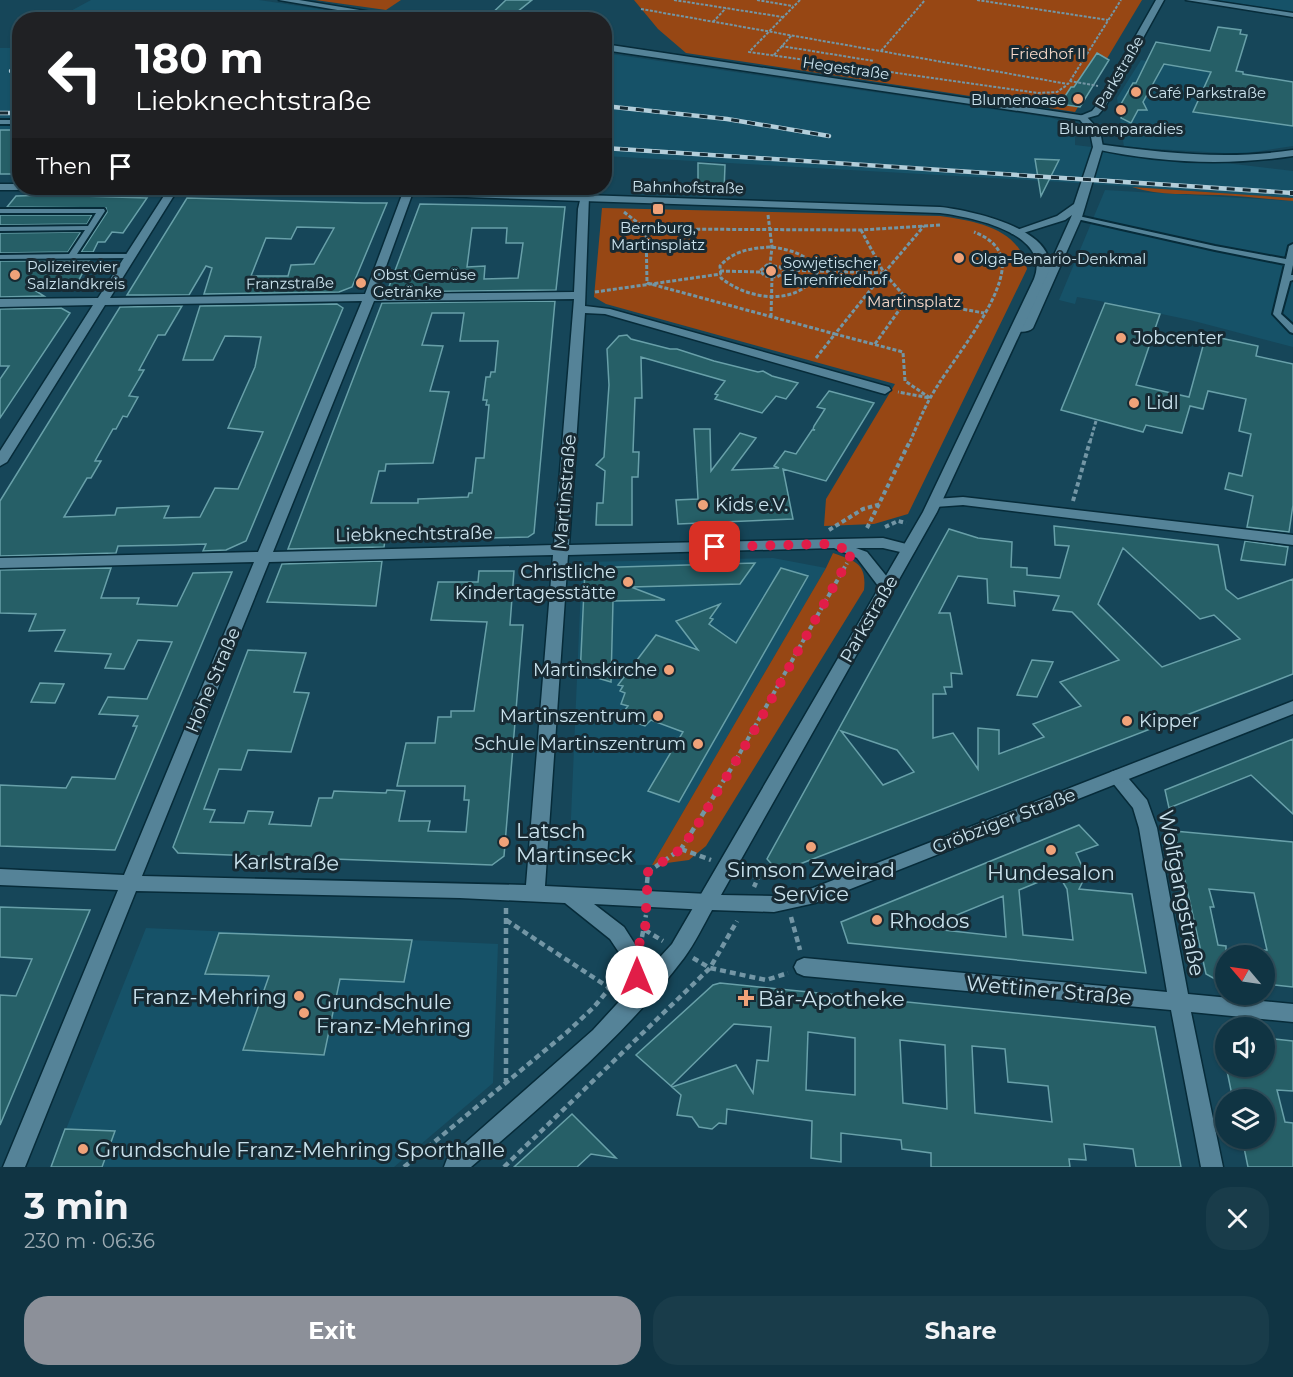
<!DOCTYPE html>
<meta charset="utf-8">
<style>
body{margin:0;font-family:Montserrat,sans-serif;background:#193c4a;color:#f1f3f6;height:100vh;display:flex;flex-direction:column;font-size:22px;white-space:nowrap}
*{box-sizing:border-box;margin:0}
p{font-size:20px;color:#9caab2}
.icon{flex:none;width:33px;height:33px;fill:none;stroke:currentColor;stroke-width:2;stroke-linecap:round;stroke-linejoin:round}
.map{position:relative;height:1167px;overflow:hidden}
.sheet{display:flex;flex-direction:column;background:#103443;flex:1}
.sheet>*{flex:none}
.top-card{position:absolute;left:12px;top:12px;width:600px;height:183px;border-radius:24px;box-shadow:0 2px 4px #0004,0 0 0 2px #304f5c;background:#202124;color:#fff;overflow:hidden}
.needle{width:39px;rotate:299deg}
.buttons{position:absolute;left:1215px;top:945px;display:grid;gap:12px}
.buttons a{display:grid;place-items:center;width:60px;height:60px;border-radius:50%;background:#103443;box-shadow:0 2px 4px #0004,0 0 0 2px #304f5c;font-size:30px}
.pin{position:absolute;display:grid;place-items:center;width:51px;height:51px;color:#fff;margin:-26px;border-radius:12px;box-shadow:0 3px 9px #0006}
.me{position:absolute;width:66px;margin:-33px;rotate:0deg;stroke-linejoin:round;filter:drop-shadow(0 0 4px #0008)}
.turn{display:flex;align-items:center;gap:21px;height:126px;padding:0 24px;font-size:27px}
.turn .icon{width:78px;height:78px;stroke-width:2.5}
.turn b{display:block;font-size:42px;line-height:51px}
.then{display:flex;align-items:center;height:57px;padding:0 24px;background:#0003;gap:12px;font-size:22px}
.round{display:grid;place-items:center;flex:none;width:63px;height:63px;border-radius:24px;background:#193c4a}
.summary{display:flex;align-items:center;justify-content:space-between;height:102px;padding:0 24px}
h1{font-size:36px;font-weight:700;line-height:45px}
.action{display:flex;gap:12px;margin-top:auto;padding:12px 24px}
.action a{flex:1;height:69px;border-radius:24px;background:#8c9099;color:#fff;font-size:24px;font-weight:700;line-height:69px;text-align:center}
.action a+a{background:#193c4a;color:#f1f3f6}
.map>svg:first-child{display:block}
.built{fill:#165268}
.green{fill:#974714}
.building{fill:#265f67;stroke:#68a0a9;stroke-width:1.5;fill-rule:evenodd}
.lines{fill:none;stroke-linecap:round;stroke-linejoin:round}
.service-casing{stroke:#062b39;stroke-width:4}
.minor-casing{stroke:#062b39;stroke-width:3}
.tertiary-casing{stroke:#062b39;stroke-width:3}
.secondary-casing{stroke:#062b39;stroke-width:3}
.path-far3{stroke:#7396a5;stroke-width:2;stroke-dasharray:3 1.5;stroke-linecap:butt}
.path-far2{stroke:#7396a5;stroke-width:3;stroke-dasharray:4 2;stroke-linecap:butt}
.path-far1{stroke:#7396a5;stroke-width:4;stroke-dasharray:4.5 3;stroke-linecap:butt}
.path{stroke:#7396a5;stroke-width:4.5;stroke-dasharray:6 4;stroke-linecap:butt}
.service{fill:#558398;fill-rule:evenodd}
.minor{fill:#558398;fill-rule:evenodd}
.tertiary{fill:#558398;fill-rule:evenodd}
.secondary{fill:#558398;fill-rule:evenodd}
.rail-far1-casing{stroke:#b3ceda;stroke-width:4.5}
.rail-casing{stroke:#b3ceda;stroke-width:5}
.rail-far1{stroke:#172a33;stroke-width:3;stroke-dasharray:8;stroke-linecap:butt}
.rail{stroke:#172a33;stroke-width:4;stroke-dasharray:10;stroke-linecap:butt}
.route{stroke:#e11d48;stroke-width:10;stroke-dasharray:0 18}
.poi-dot{fill:#f0a279;stroke:#172a33;stroke-width:2}
.labels{text-anchor:middle;dominant-baseline:central;stroke-width:6;stroke-linejoin:round;paint-order:stroke}
.far-park-label{font-size:15px;fill:#f4d7c8;stroke:#172a33}
.far-street-label{font-size:15px;fill:#cae2ed;stroke:#172a33}
.far-poi-label{font-size:15px;fill:#cae2ed;stroke:#172a33;text-anchor:start}
.poi-label{font-size:18px;fill:#cae2ed;stroke:#172a33;text-anchor:start}
.street-label{font-size:18px;fill:#cae2ed;stroke:#172a33}
.near-poi-label{font-size:21px;fill:#cae2ed;stroke:#172a33;text-anchor:start}
.near-street-label{font-size:21px;fill:#cae2ed;stroke:#172a33}
</style>
<div class="map">
<svg width="1293" height="1167" viewBox="0 0 1293 1167">
<rect width="100%" height="100%" fill="#164659"/>
<path class="built" d="M91 0H259L385 19H56Z
M1211 0H1293V12Z
M0 48H19V151H0Z
M604 53 1052 118 1061 121 1071 128 1075 136V145L1293 171V198L1063 182 605 156Z
M1141 60 1293 84V146L1240 154 1124 147 1117 98Z
M1105 190 1293 201V347L1190 320 1100 301 1077 297 1075 304 1059 300Z
M773 558 826 568 652 865 569 864 582 562Z
M146 928 498 944 493 1083 394 1167H51Z"/>
<path class="green" d="M315 0H401L386 10Z
M634 0H1142L1075 112 686 53 658 29Z
M1132 187 1293 198V201C1268 199 1244 196 1219 195 1189 194 1161 196 1132 187Z
M602 208 940 216C975 221 1020 228 1027 269L908 514 874 524 824 526 826 499 895 384 606 304 594 297Z
M833 553C855 561 867 563 864 590L706 846 689 860 652 865 826 568Z"/>
<path class="building" d="M506 0H532L507 20H485Z
M1218 27 1241 30 1240 34 1247 35 1236 71 1243 72V74L1293 82V126L1193 112 1211 72 1164 64 1143 102 1147 110H1138L1131 123 1121 118 1124 110 1117 111 1133 83H1136L1156 42 1210 51Z
M1097 53 1109 60 1080 107 1060 104 1071 87H1074Z
M0 130H20V174H0Z
M1035 159 1059 160 1041 196Z
M698 163 725 165 724 192H698Z
M48 195 147 198 123 233 112 232 105 242H98L93 252H81L107 212 106 208 7 207 16 196Z
M187 198 364 203H387L352 287 339 292 204 294 212 268 206 266 189 295H127ZM297 227 334 228 314 264 291 265 288 276H251L266 238 291 239Z
M420 204 565 207 556 290 387 292ZM472 228H507L506 243H523L518 278 484 279 485 266 467 267Z
M0 215H92L87 224 0 225Z
M81 232 68 252 0 253V233Z
M0 261H89L75 287 31 288 44 296 0 297Z
M555 301 534 533 528 537 385 540 384 547 288 549 382 303ZM432 313H464L460 341H498L495 372H491L490 377H486L483 400H487L486 405H489L484 458H476L472 493H469L468 497 418 499V503H371L379 471H385L386 464 433 463 449 392 430 391 443 346 422 345Z
M1105 303 1160 314 1136 385 1189 397 1206 335 1258 346 1256 356 1293 364V505L1289 532 1247 527 1253 496 1225 489 1229 473 1242 476 1251 434 1239 431 1246 399 1208 391 1203 409 1190 406 1182 433 1146 425 1143 432 1061 410Z
M337 304 343 308 246 541 226 550 203 551 206 544 174 545 118 546 116 553 0 556V501L120 307 182 306 165 335H158L139 370H144L129 396 138 397 127 417 123 416 116 429H113L95 461H101L91 478H87L64 517 115 515 117 508 169 506 164 518 200 517 215 488 238 489 263 432 228 428 255 367 261 337 225 336 213 360H183L200 306Z
M61 308 70 313 0 418V379L9 366H0V309Z
M627 335 631 339 670 349H677L714 361 758 372 763 371 772 376 798 383 786 399 776 396 762 413 715 399 718 395 715 394 725 381 641 357 642 398H635L633 452H639L638 477H632V525H596L597 503H603L605 471 596 465 604 457 609 385 607 349 619 336Z
M829 391 874 403 826 481 783 469 793 519 678 524 676 500 698 499 694 429H710L711 471 740 433 756 438 732 470 779 468 774 466 785 451 796 454 812 430H815L813 429 814 426 825 409 817 407Z
M1054 526 1218 545 1226 589 1238 599 1293 579V674L779 872 767 859 949 529 978 538 1012 542 1011 567 1027 568V575L1060 578 1069 546 1055 545ZM1123 548 1200 619 1214 615 1240 639 1162 667 1098 604ZM958 576 987 579 988 603 1015 606 1014 591 1059 596 1053 610 1072 612 1119 660 1060 682 1081 706 1033 724 1044 737 999 754V730L978 728V769L953 733 933 738V694H946L944 687H952L951 673 962 674 950 613H939ZM841 731 897 750 914 772 883 785Z
M1245 541 1288 547 1285 565 1241 560Z
M382 561 376 606 267 602 282 564Z
M755 563 740 584 631 587 665 600 613 601 611 682 594 677H580L585 568Z
M111 568 101 598H139L137 604 177 606 193 573 232 572 115 850 0 846V785L66 788 72 777 115 779 137 726H133L138 716 99 714 108 697 147 699 172 642 138 640 124 669 105 668 111 654 55 651 65 630 29 631 36 614 0 613V570Z
M781 568 808 576 679 802 648 791 683 732 651 720 645 726 628 720 631 715 624 711 628 706 621 704 625 693 620 691 623 686 618 685 656 635 698 650 676 621 720 604 710 618 713 619 709 624 736 643Z
M479 571H514L510 625H523L504 856 492 865 178 853 173 847 248 650 306 653 294 692 309 693 291 752 248 750 241 770 219 769 204 809 215 810 210 822 244 823 248 811 273 812 269 824 311 826 319 798H332L334 791 386 793 387 790 405 791 399 821H430L428 831 466 832 469 800H464L465 786H397L406 743H435L438 717H451V711H474L487 622 431 620 438 582H478Z
M1032 660 1053 662 1037 697 1017 695Z
M40 683 64 684 55 703 31 702Z
M1293 739V814L1251 775 1169 808 1165 790Z
M1079 825 1098 845 1076 853 1086 875 1079 889 1132 894 1146 973 848 943 841 922ZM1058 874 1067 889 1073 940 1023 935 1019 890ZM1003 896 1006 937 925 928Z
M1174 831 1293 842V987L1264 984V950H1267L1254 893 1209 889 1214 907H1210L1218 945 1226 946V980L1215 979 1206 974Z
M0 907 90 910 0 1125V995L16 996 32 959 0 957Z
M219 933 412 940 404 982 340 979 324 1055 243 1050 269 976 205 974Z
M720 983 1155 1027 1181 1167H1136L1133 1149 1084 1144 1086 1160 1069 1159 1070 1167H931V1153L902 1149 901 1140 841 1133V1162L811 1158 812 1121 727 1109 726 1124 719 1123 712 1129 699 1127 692 1117 677 1115 681 1095 672 1087 736 1065 753 1093 757 1060 768 1061 771 1027 734 1024 671 1086 636 1055 713 985ZM808 1032 855 1038V1095L806 1090ZM900 1040 945 1045 947 1109 903 1103ZM972 1046 1005 1049 1008 1082 1048 1086 1052 1122 975 1113Z
M1264 1038 1293 1041V1091L1277 1090 1285 1122 1293 1123V1167H1248L1242 1138H1264V1100H1233L1226 1066H1264Z
M572 1114 616 1158 591 1154 577 1167H514Z
M65 1129 115 1131 102 1167H51Z"/>
<g class="lines">
<g class="service-casing">
<path id="service" d="M0 120H20V124H0Z
M0 209H104L105 211 77 254H130L134 256 130 258 0 259V255L69 254 85 230 0 231V227L88 226 96 213H0Z
M1074 215 1215 246 1286 259 1289 246 1293 244V265L1291 275H1293V280L1290 281 1281 314 1293 325V333L1290 332 1273 314 1285 264 1215 250 1077 219 1073 217Z"/>
</g>
<g class="minor-casing">
<path id="minor" d="M1156 0H1164L1105 107 1098 115 1080 120V116L1092 111 1096 106Z
M1186 0H1207L1293 13V17Z
M1098 144C1164 153 1227 160 1293 150V156C1228 166 1159 163 1095 149V145Z
M169 188 178 189 110 298 365 294 403 192 408 189 413 192 376 294 574 292 578 209 581 196H589L585 306 610 309 889 387 891 390 885 394 881 393 605 314 585 313 569 545 883 538 914 546 916 549 909 554 883 548H856L867 552 892 583 895 587 887 592 882 591 857 558 834 548 568 555 545 886 708 894 715 896 717 902 715 908 708 910 594 904 624 927 640 952 652 996 649 1002 642 1005 635 1002 624 960 610 939 565 903 460 898 136 891 25 1167H3L118 890 0 885V869L124 875 254 562 0 568V558L258 552 362 301 105 305 7 462 0 466V451L93 305 0 307V299L98 298ZM574 299 554 545 273 552 374 301ZM553 555 526 885 142 876 269 562Z
M963 497 1293 535V545L963 505 935 507 928 503 935 499Z
M1117 770 1123 772 1147 800 1157 828 1188 994 1293 1004V1022L1191 1012 1223 1167H1201L1171 1010 804 976 797 973 794 967 797 961 804 958 1167 992 1139 828 1133 808 1108 777 1111 772Z"/>
</g>
<g class="tertiary-casing">
<path id="tertiary" d="M279 0H299L420 20H396Z
M604 44 1086 116 1100 131 1103 147 1082 217 1033 328C1028 333 1016 333 1011 328L1013 325 1023 324 1072 215 1065 220 1020 234H1012L1011 232 1057 216 1074 204 1093 147 1090 132 1080 120 604 50Z"/>
</g>
<g class="secondary-casing">
<path id="secondary" d="M0 184H20V188H25L20 190H0Z
M64 188 408 189 940 207C969 210 1061 229 1048 273L937 512 721 895 774 896 813 888 1293 701V714L815 903 774 912 712 910C703 926 695 943 684 958 624 1037 546 1102 471 1167H444L447 1159 593 1030 672 944 923 512 1034 279C1052 233 971 217 940 213L408 195 69 191Z"/>
</g>
<path class="path-far3" d="M674 0 783 17
M757 0 793 6
M800 0 749 52 1038 93 1057 92 1067 85
M977 0 1108 20
M641 9 1068 84 1070 81 1098 86
M713 22 726 8
M781 46 874 61
M881 51 925 0
M774 55 791 36
M1070 81 1121 0"/>
<path class="path-far2" d="M624 212 646 229 861 230 940 225
M768 215 772 247 770 265
M646 229 647 283 835 334 884 273 861 230
M772 247C791 250 807 254 818 271 800 308 748 300 721 278L720 266C734 250 752 248 772 247Z
M767 265 780 267 784 273 777 277 765 276 760 271Z
M784 270 884 273 907 299 984 313
M720 271 760 272
M884 273 924 226
M595 292 721 274
M771 317 772 277
M875 344 907 299
M816 358 835 334 903 352 905 381 930 398 898 392
M910 442C918 423 926 403 938 385 956 356 1007 294 1002 260 999 245 987 237 974 232
M1090 442 1096 421"/>
<path class="path-far1" d="M1073 501 1090 441
M885 527 898 521 906 523
M867 528 910 441
M829 530 863 509 881 504
M736 760 847 563"/>
<path class="path" d="M681 849 711 860
M744 873 758 878 754 887
M647 883 648 872 681 849 737 759
M506 908V1081
M791 917 800 950
M506 920 611 989
M645 930 663 941
M642 937 646 915
M693 958 710 968 766 980 788 973
M404 1167 566 1033 594 1007 619 977
M504 1167 710 968 737 921"/>
<use href="#service" class="service"/>
<use href="#minor" class="minor"/>
<use href="#tertiary" class="tertiary"/>
<use href="#secondary" class="secondary"/>
<g class="rail-far1-casing">
<path id="rail-far1" d="M11 71H20
M604 106 727 119 829 136
M0 113H20
M604 148 1293 193"/>
</g>
<g class="rail-casing">
<path id="rail" d="M1290 193H1293"/>
</g>
<use href="#rail-far1" class="rail-far1"/>
<use href="#rail" class="rail"/>
</g>
<g class="lines">
<path class="route" d="M637 977 633 958 645 930 648 872 681 849 695 829 754 731 853 551 828 544 715 547"/>
</g>
<g class="poi-dot">
<circle cx="1136" cy="92" r="6"/>
<circle cx="1078" cy="99" r="6"/>
<circle cx="1121" cy="110" r="6"/>
<rect x="652" y="203" width="12" height="12" rx="3"/>
<circle cx="959" cy="258" r="6"/>
<circle cx="771" cy="271" r="6"/>
<circle cx="15" cy="275" r="6"/>
<circle cx="361" cy="283" r="6"/>
<circle cx="1121" cy="338" r="6"/>
<circle cx="1134" cy="403" r="6"/>
<circle cx="703" cy="505" r="6"/>
<circle cx="628" cy="582" r="6"/>
<circle cx="669" cy="670" r="6"/>
<circle cx="658" cy="716" r="6"/>
<circle cx="1127" cy="721" r="6"/>
<circle cx="698" cy="744" r="6"/>
<circle cx="504" cy="842" r="6"/>
<circle cx="811" cy="847" r="6"/>
<circle cx="1051" cy="850" r="6"/>
<circle cx="877" cy="920" r="6"/>
<circle cx="299" cy="996" r="6"/>
<path d="M743 989h6v6h6v6h-6v6h-6v-6h-6v-6h6z"/>
<circle cx="304" cy="1013" r="6"/>
<circle cx="83" cy="1149" r="6"/>
</g>
<g class="labels">
<g class="far-park-label">
<text x="1048" y="53">Friedhof II</text>
<text x="914" y="301">Martinsplatz</text>
</g>
<g class="far-street-label">
<text transform="translate(846 68) rotate(8)">Hegestraße</text>
<text transform="translate(1119 72) rotate(-60)">Parkstraße</text>
<text transform="translate(688 187) rotate(1)">Bahnhofstraße</text>
<text transform="translate(290 283) rotate(-1)">Franzstraße</text>
</g>
<g class="far-poi-label">
<text x="1148" y="92">Café Parkstraße</text>
<text x="1066" y="99" text-anchor="end">Blumenoase</text>
<text x="1121" y="128" text-anchor="middle">Blumenparadies</text>
<text x="658" y="227" text-anchor="middle">Bernburg,<tspan x="658" dy="17">Martinsplatz</tspan></text>
<text x="971" y="258">Olga-Benario-Denkmal</text>
<text x="783" y="262">Sowjetischer<tspan x="783" dy="17">Ehrenfriedhof</tspan></text>
<text x="27" y="266">Polizeirevier<tspan x="27" dy="17">Salzlandkreis</tspan></text>
<text x="373" y="274">Obst Gemüse<tspan x="373" dy="17">Getränke</tspan></text>
</g>
<g class="poi-label">
<text x="1133" y="338">Jobcenter</text>
<text x="1146" y="403">Lidl</text>
<text x="715" y="505">Kids e.V.</text>
<text x="616" y="572" text-anchor="end">Christliche<tspan x="616" dy="21">Kindertagesstätte</tspan></text>
<text x="657" y="670" text-anchor="end">Martinskirche</text>
<text x="646" y="716" text-anchor="end">Martinszentrum</text>
<text x="1139" y="721">Kipper</text>
<text x="686" y="744" text-anchor="end">Schule Martinszentrum</text>
</g>
<g class="street-label">
<text transform="translate(565 492) rotate(-85)">Martinstraße</text>
<text transform="translate(414 534) rotate(-1)">Liebknechtstraße</text>
<text transform="translate(869 619) rotate(-60)">Parkstraße</text>
<text transform="translate(213 680) rotate(-67)">Hohe Straße</text>
<text transform="translate(1004 821) rotate(-21)">Gröbziger Straße</text>
</g>
<g class="near-poi-label">
<text x="516" y="830">Latsch<tspan x="516" dy="24">Martinseck</tspan></text>
<text x="811" y="869" text-anchor="middle">Simson Zweirad<tspan x="811" dy="24">Service</tspan></text>
<text x="1051" y="872" text-anchor="middle">Hundesalon</text>
<text x="889" y="920">Rhodos</text>
<text x="287" y="996" text-anchor="end">Franz-Mehring</text>
<text x="758" y="998">Bär-Apotheke</text>
<text x="316" y="1001">Grundschule<tspan x="316" dy="24">Franz-Mehring</tspan></text>
<text x="95" y="1149">Grundschule Franz-Mehring Sporthalle</text>
</g>
<g class="near-street-label">
<text transform="translate(286 862) rotate(1)">Karlstraße</text>
<text transform="translate(1182 893) rotate(79)">Wolfgangstraße</text>
<text transform="translate(1049 990) rotate(5)">Wettiner Straße</text>
</g>
</g>
</svg>
<div class="buttons">
<a><svg class="needle" viewBox="-14 -14 28 28"><path d="M0-13l5 13h-10z" fill="#e53935"/><path d="M0 13l5-13h-10z" fill="#9caab2"/></svg></a>
<a><svg class="icon" aria-label="sound" viewBox="0 0 24 24"><path d="M4 9h4l5-4v14l-5-4H4zM17 9q2 3 0 6"/></svg></a>
<a><svg class="icon" aria-label="layers" viewBox="0 0 24 24"><path d="M12 4l9 5-9 5-9-5zM3 14l9 5 9-5"/></svg></a>
</div>
<div class="pin" style="left:715px;top:547px;background:#d93025"><svg class="icon" aria-label="arrive" viewBox="0 0 24 24"><path d="M6 21V4h12l-3 4 3 4H6"/></svg></div>
<svg class="me" style="left:637px;top:977px" viewBox="-20 -20 40 40"><circle r="19" fill="#fff"/><path d="M0-13L10 11 0 6-10 11z" fill="#e11d48"/></svg>
<div class="top-card">
<div class="turn"><svg class="icon" aria-label="left" viewBox="0 0 24 24"><path d="M17 20v-9H6M10 6l-5 5 5 5"/></svg><div><b>180 m</b>Liebknechtstraße</div></div>
<div class="then">Then<svg class="icon" aria-label="arrive" viewBox="0 0 24 24"><path d="M6 21V4h12l-3 4 3 4H6"/></svg></div>
</div>
</div>
<section class="sheet">
<div class="summary"><div><h1>3 min</h1><p>230 m · 06:36</p></div><a class="round"><svg class="icon" aria-label="close" viewBox="0 0 24 24"><path d="M6 6l12 12M18 6L6 18"/></svg></a></div>
<div class="action"><a>Exit</a><a>Share</a></div>
</section>
